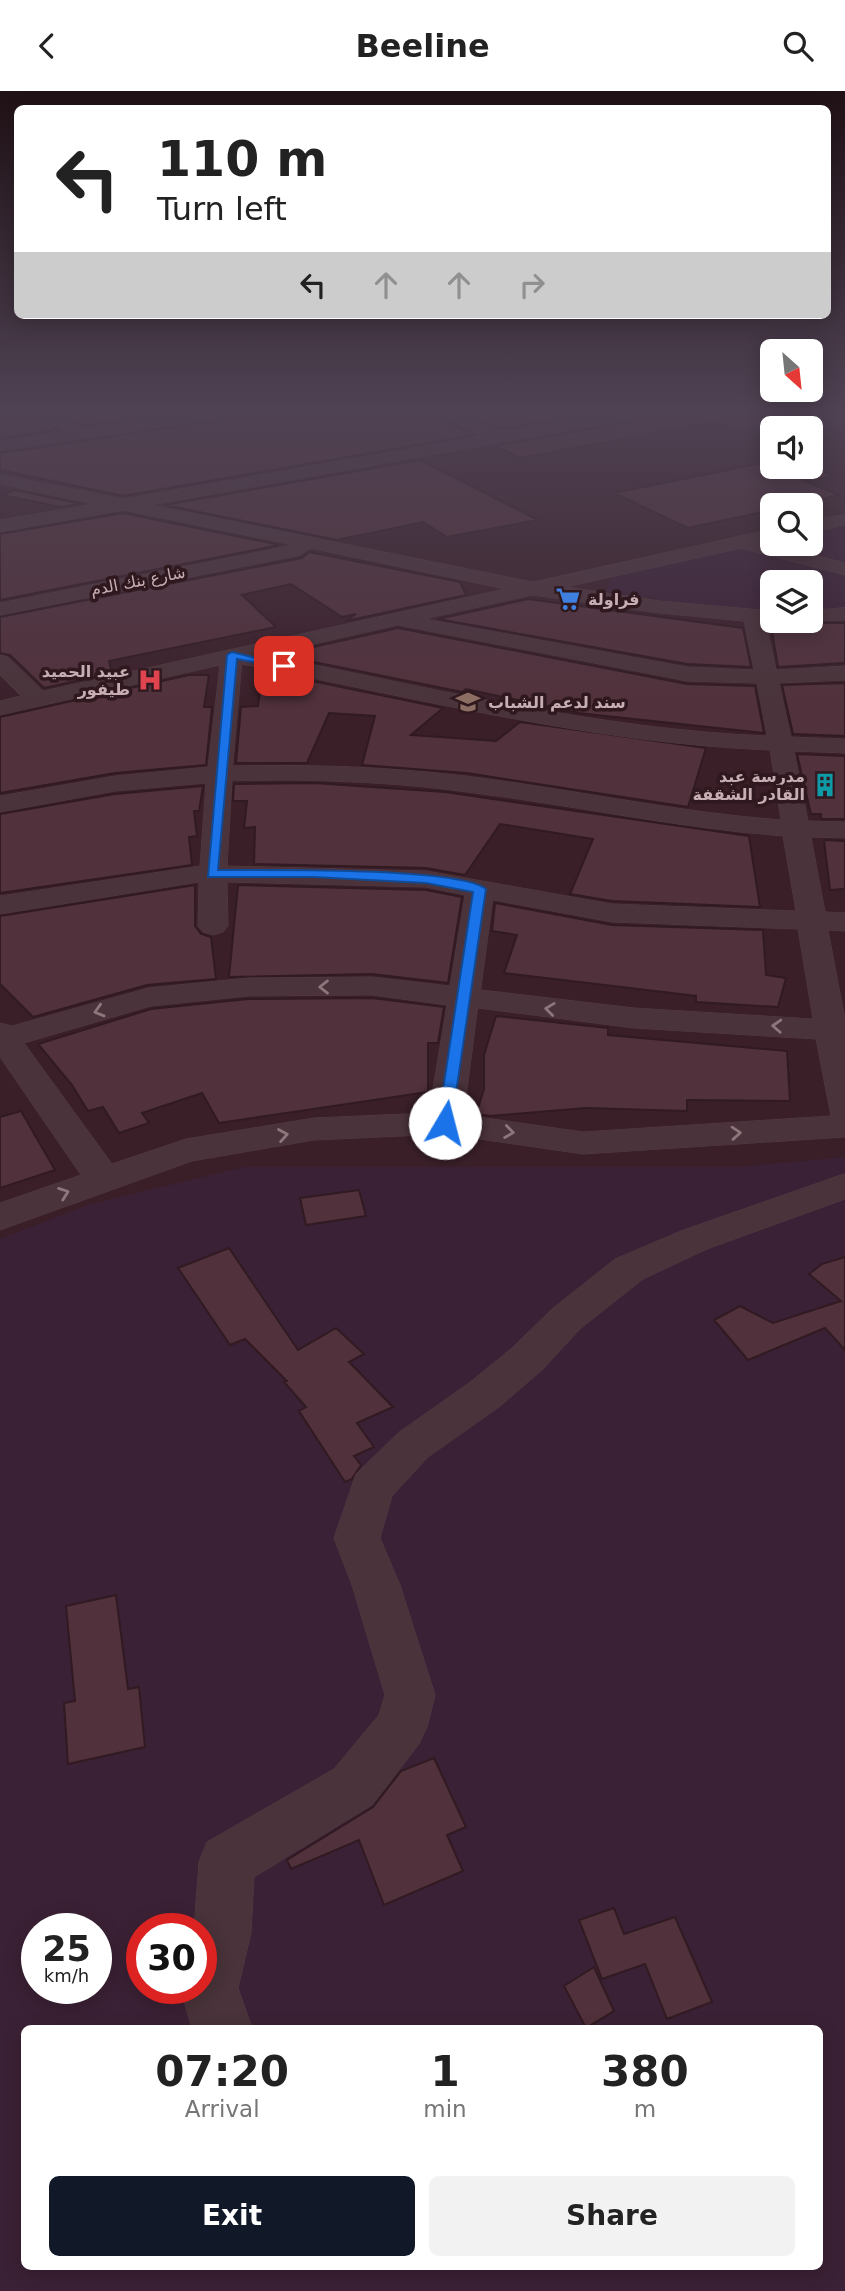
<!DOCTYPE html>
<meta charset="utf-8">
<style>
body{margin:0;font-family:"DejaVu Sans","Noto Naskh Arabic",sans-serif;background:#f2f2f2;color:#222;height:100vh;display:flex;flex-direction:column;font-size:26px;white-space:nowrap}
*{box-sizing:border-box;margin:0}
p{font-size:23px;color:#767676}
.icon{flex:none;width:38px;height:38px;fill:none;stroke:currentColor;stroke-width:2;stroke-linecap:round;stroke-linejoin:round}
.map{position:relative;flex:1;overflow:hidden}
.sheet{position:absolute;left:21px;top:1934px;width:802px;height:245px;display:flex;flex-direction:column;background:#fff;border-radius:10px;box-shadow:0 4px 18px #0003}
.sheet>*{flex:none}
.banner{position:absolute;left:14px;top:14px;width:817px;height:214px;border-radius:10px;box-shadow:0 4px 18px #0003;background:#fff;color:#222;overflow:hidden}
.needle{width:46px;rotate:153deg}
.tools{position:absolute;left:760px;top:248px;display:grid;gap:14px}
.tools a{display:grid;place-items:center;width:63px;height:63px;border-radius:10px;background:#fff;box-shadow:0 4px 18px #0003;font-size:35px}
.speed{position:absolute;left:21px;top:1822px;display:flex;gap:14px;font-size:35px;font-weight:700;text-align:center}
.speed>*{display:grid;place-content:center;width:91px;height:91px;border-radius:50%;background:#fff;box-shadow:0 4px 18px #0003;line-height:1}
.speed small{font-size:18px;font-weight:400}
.speed .limit{border:10px solid #d22;background:#fff;color:#111}
.pin{position:absolute;display:grid;place-items:center;width:60px;height:60px;color:#fff;margin:-30px;border-radius:14px;box-shadow:0 4px 10px #0006}
.me{position:absolute;width:77px;margin:-38px;rotate:8deg;stroke-linejoin:round;filter:drop-shadow(0 0 5px #0008)}
.turn{display:flex;align-items:center;gap:24px;height:147px;padding:0 28px;font-size:32px}
.turn .icon{width:91px;height:91px;stroke-width:2.5}
.turn b{display:block;font-size:49px;line-height:60px}
.lanes{display:flex;align-items:center;height:66px;padding:0 28px;background:#0003;justify-content:center;gap:35px;direction:ltr}
.lanes .off{opacity:.35}
.eta{display:flex;justify-content:space-evenly;align-items:center;height:119px;text-align:center}
.eta b{font-size:42px;font-weight:700;line-height:49px}
.action{display:flex;gap:14px;margin-top:auto;padding:14px 28px}
.action a{flex:1;height:80px;border-radius:10px;background:#111827;color:#fff;font-size:28px;font-weight:700;line-height:80px;text-align:center}
.action a+a{background:#f2f2f2;color:#222}
header{display:flex;justify-content:space-between;align-items:center;height:91px;padding:0 28px;background:#fff;font-size:32px;font-weight:700}
.map>svg:first-child{display:block}
.green{fill:#3b2135;fill-rule:evenodd}
.building{fill:#51313b;stroke:#311a21;stroke-width:2}
.lines{fill:none;stroke-linecap:round;stroke-linejoin:round}
.minor-casing{stroke:#543c43;stroke-width:1}
.minor{fill:#4a333a;fill-rule:evenodd}
.oneway{stroke:#8f767d}
.route{fill:#1a73e8;stroke:#114b97;stroke-width:2}
.labels{text-anchor:middle;dominant-baseline:central;stroke-width:7;stroke-linejoin:round;paint-order:stroke}
.far-street-label{font-size:16px;fill:#c7adb4;stroke:#2f191f}
.far-poi-label{font-size:16px;font-weight:bold;fill:#c7adb4;stroke:#2f191f;text-anchor:start}
</style>
<header><svg class="icon" aria-label="back" viewBox="0 0 24 24"><path d="M15 5l-7 7 7 7"/></svg>Beeline<svg class="icon" aria-label="search" viewBox="0 0 24 24"><circle cx="10" cy="10" r="6"/><path d="M15 15l6 6"/></svg></header>
<div class="map">
<svg width="845" height="2200" viewBox="0 0 845 2200">
<rect width="100%" height="100%" fill="#3a1f28"/>
<path class="green" d="M845 433V518L810 521V492H772V522L712 518 606 500 612 483 772 449V453H810V440Z
M845 1066V2200H0V1148L88 1114 244 1076H739ZM37 1838H96V1897H37ZM142 1838H201V1897H142ZM24 1937H819V2175H24Z"/>
<path class="building" d="M16 315 23 321 29 320 57 339 0 347V317Z
M72 315H222L83 335 52 317Z
M275 315H350L356 318 409 315 474 344 123 405 0 379V362L265 323Z
M477 315H639L501 338 455 318Z
M686 315H736L791 338H730L718 330 520 367 496 355 676 323Z
M420 369 538 429 447 446 423 431 337 449 165 414Z
M772 370V376H810V372L833 386 802 389 839 404 790 415H772V419L688 437 614 402Z
M15 399 81 413 60 416 2 404Z
M123 422 280 454 0 509V443Z
M309 461 460 491 466 504 346 530 356 523 342 526 291 493 242 504 276 536 109 570 112 582 44 597 10 564 0 562V526L302 467Z
M528 508 743 537 751 576 687 573 438 528Z
M781 532H845V572L778 576 771 534Z
M398 537 687 593 755 595 764 642 578 622 466 598 462 601 294 567 309 557Z
M273 582 443 617 411 644 496 650 520 631 706 657 688 716 466 682 362 674 375 625 329 622 307 672H236L241 616 258 615 261 591Z
M189 584H209L204 616H212L206 674 115 682 0 702V626Z
M845 592V645L793 643 782 594Z
M797 663 845 665V728H821V723H811Z
M314 692 445 701 749 745 760 816 612 810 570 803 593 748 500 733 465 784 426 777 254 773 255 736 244 737 247 710H233L234 693Z
M203 695 199 720H194L197 745 189 746 192 774 0 802V723L115 703Z
M824 749 845 750V798L830 799Z
M195 794V835L201 843 211 846 216 888 147 894 33 926 0 893V825Z
M238 794 426 799 462 806 448 892 372 883 229 886Z
M495 812 612 834 763 839 766 884 786 887 778 916 696 911V905L504 882 517 844 492 840Z
M372 907 444 916 438 952H428V1001L219 1032 202 1002 142 1022 149 1032 119 1042 103 1016 88 1020 72 994 38 953 151 918 248 908Z
M496 925 608 937V944L787 960 790 1010 687 1009V1020L586 1017 490 1025 476 1023 484 998V964Z
M21 1020 55 1079 0 1097V1026Z
M359 1099 366 1125 306 1134 300 1107Z
M229 1157 298 1259 336 1237 364 1263 349 1271 393 1316 357 1332 374 1356 354 1365 361 1374 352 1388 345 1391 299 1320 306 1316 284 1291 287 1290 245 1248 230 1254 178 1177Z
M845 1166V1259L825 1237 748 1269 714 1229 740 1215 773 1232 841 1210 809 1183 822 1173Z
M116 1504 128 1598 139 1596 145 1656 68 1673 64 1612 75 1610 66 1515Z
M434 1667 466 1736 447 1744 463 1780 384 1814 359 1749 291 1778 287 1769 373 1716 401 1680Z
M614 1817 624 1843 675 1826 712 1911 667 1928 645 1873 602 1888 579 1829Z
M594 1876 614 1920 586 1937 564 1895Z"/>
<g class="lines">
<g class="minor-casing">
<path id="minor" d="M26 315H43L82 338 237 315H273L265 320 0 360V350L64 341Z
M422 315H441L501 341 652 315H684L676 320 151 414 533 491 772 438V450L765 451 845 472V484L741 457 566 496 660 510 772 520V530H780L766 532 776 579 845 575V589L779 592 791 646 845 648V662L794 660 808 730 845 731V747L811 746 825 821 845 822V840L828 839 845 928V1046L583 1063 445 1043 314 1049 192 1070 0 1139V1112L81 1084 0 966V932L12 935 148 897 248 887 372 886 450 895 465 804 426 796 227 791 228 835 223 841 213 844 203 841 198 835 199 791 0 823V805L200 775 206 692 115 700 0 721V705L115 685 208 676 220 574 0 624V610L21 605 0 584V564L8 566 43 600 505 498 310 457 301 464 0 524V512L293 454 123 419 0 441V429L95 413 0 393V383L123 408 482 345ZM533 504 660 522 744 530 754 579 687 576 425 528ZM398 534 687 590 757 592 767 645C598 638 431 597 266 564ZM242 573C417 607 592 652 770 659L781 729C675 721 571 698 466 685 388 676 311 673 233 675ZM292 689C351 690 409 693 467 701 573 714 677 737 783 745L796 820 612 813 426 780 227 775 232 690ZM493 809 612 831 798 838 813 928 634 917 481 899ZM372 904 447 914 429 1022 314 1027 186 1048 112 1073 24 952 151 915 248 905ZM478 917 634 937 816 948 831 1025 583 1041 464 1024Z
M821 315H836L845 327V342L839 340Z
M845 424V434L810 442V430Z
M845 517V529L802 530H810V520Z
M845 1083V1108L707 1158 643 1188 580 1238 542 1279 499 1316 428 1366 392 1405 380 1447 400 1494 435 1604 427 1636 419 1653 372 1714 254 1786 251 1842 238 1897 252 1937H192L180 1897H201V1838H194L199 1771 207 1751 334 1678 379 1624 385 1604 352 1494 334 1447 356 1383 398 1342 469 1292 512 1257 552 1218 615 1168 681 1140Z"/>
</g>
<use href="#minor" class="minor"/>
</g>
<defs><path id="oneway-chevron" d="M-2-3.5L2.5 0L-2 3.5" fill="none" stroke-width="1.6" stroke-linecap="round" stroke-linejoin="round" transform="scale(1.75)"/></defs>
<g class="oneway">
<use href="#oneway-chevron" transform="translate(324 896) rotate(180)"/>
<use href="#oneway-chevron" transform="translate(550 918) rotate(-173)"/>
<use href="#oneway-chevron" transform="translate(99 920) rotate(164)"/>
<use href="#oneway-chevron" transform="translate(777 935) rotate(-177)"/>
<use href="#oneway-chevron" transform="translate(509 1041) rotate(8)"/>
<use href="#oneway-chevron" transform="translate(736 1042) rotate(-4)"/>
<use href="#oneway-chevron" transform="translate(283 1044) rotate(-10)"/>
<use href="#oneway-chevron" transform="translate(64 1102) rotate(-20)"/>
</g>
<linearGradient id="sky" x2="0" y2="1"><stop stop-color="#201116"/><stop offset="0.51" stop-color="#4f4253"/><stop offset="1" stop-color="#4f4253" stop-opacity="0"/></linearGradient>
<rect width="845" height="623" fill="url(#sky)"/>
<path class="route" d="M232 561 289 575 284 577 237 568 218 779C263 779 458 776 486 798L451 1036H440L438 1032 473 801 426 792 313 786H208L227 564Z"/>
<defs>
<g id="supermarket-bare" transform="scale(1.89)"><path d="M-6-5.5h2.5l.6 2H6L4.5 2H-2.5L-4.4-4H-6ZM-1.5 3.2a1.3 1.3 0 1 0 .1 0ZM3 3.2a1.3 1.3 0 1 0 .1 0Z" fill="#3f7fe0" stroke="#2f191f" stroke-width="2.5" paint-order="stroke"/></g>
<g id="hospital-bare" transform="scale(1.89)"><path d="M-5-5h3v3.5h4V-5h3V5h-3V1.5h-4V5h-3Z" fill="#e0444e" stroke="#2f191f" stroke-width="2.5" paint-order="stroke"/></g>
<g id="school-bare" transform="scale(1.89)"><path d="M0-5L7-2L0 1L-7-2ZM-4 1L0 2.5L4 1V4Q0 6-4 4Z" fill="#8d6e63" stroke="#2f191f" stroke-width="2.5" paint-order="stroke"/></g>
<g id="building-bare" transform="scale(1.89)"><path d="M-4-6H4V6H1V3H-1V6H-4ZM-2.5-4.3h1.7v1.8h-1.7ZM.8-4.3h1.7v1.8H.8ZM-2.5-1h1.7V.8h-1.7ZM.8-1h1.7V.8H.8Z" fill="#0f9aa8" stroke="#2f191f" stroke-width="2.5" paint-order="stroke"/></g>
</defs>
<g fill-rule="evenodd">
<use href="#supermarket-bare" x="568" y="508"/>
<use href="#hospital-bare" x="150" y="589"/>
<use href="#school-bare" x="468" y="611"/>
<use href="#building-bare" x="825" y="694"/>
</g>
<g class="labels">
<g class="far-street-label">
<text transform="translate(138 490) rotate(-11)">شارع بنك الدم</text>
</g>
<g class="far-poi-label">
<text x="588" y="508">فراولة</text>
<text x="130" y="580" text-anchor="end">عبيد الحميد<tspan x="130" dy="18">طيفور</tspan></text>
<text x="488" y="611">سند لدعم الشباب</text>
<text x="805" y="685" text-anchor="end">مدرسة عبد<tspan x="805" dy="18">القادر الشقفة</tspan></text>
</g>
</g>
</svg>
<div class="tools">
<a><svg class="needle" viewBox="-14 -14 28 28"><path d="M0-13l5 13h-10z" fill="#e53935"/><path d="M0 13l5-13h-10z" fill="#767676"/></svg></a>
<a><svg class="icon" aria-label="sound" viewBox="0 0 24 24"><path d="M4 9h4l5-4v14l-5-4H4zM17 9q2 3 0 6"/></svg></a>
<a><svg class="icon" aria-label="search" viewBox="0 0 24 24"><circle cx="10" cy="10" r="6"/><path d="M15 15l6 6"/></svg></a>
<a><svg class="icon" aria-label="layers" viewBox="0 0 24 24"><path d="M12 4l9 5-9 5-9-5zM3 14l9 5 9-5"/></svg></a>
</div>
<div class="speed"><div>25<small>km/h</small></div><div class="limit">30</div></div>
<div class="pin" style="left:284px;top:575px;background:#d93025"><svg class="icon" aria-label="arrive" viewBox="0 0 24 24"><path d="M6 21V4h12l-3 4 3 4H6"/></svg></div>
<svg class="me" style="left:445px;top:1032px" viewBox="-20 -20 40 40"><circle r="19" fill="#fff"/><path d="M0-13L10 11 0 6-10 11z" fill="#1a73e8"/></svg>
<div class="banner">
<div class="turn"><svg class="icon" aria-label="left" viewBox="0 0 24 24"><path d="M17 20v-9H6M10 6l-5 5 5 5"/></svg><div><b>110 m</b>Turn left</div></div>
<div class="lanes"><svg class="icon" aria-label="left" viewBox="0 0 24 24"><path d="M17 20v-9H6M10 6l-5 5 5 5"/></svg><svg class="icon off" aria-label="ahead" viewBox="0 0 24 24"><path d="M12 20V5M6 11l6-6 6 6"/></svg><svg class="icon off" aria-label="ahead" viewBox="0 0 24 24"><path d="M12 20V5M6 11l6-6 6 6"/></svg><svg class="icon off" aria-label="right" viewBox="0 0 24 24"><path d="M7 20v-9h11M14 6l5 5-5 5"/></svg></div>
</div>
<section class="sheet">
<div class="eta">
<div><b>07:20</b><p>Arrival</p></div>
<div><b>1</b><p>min</p></div>
<div><b>380</b><p>m</p></div>
</div>
<div class="action"><a>Exit</a><a>Share</a></div>
</section>
</div>
